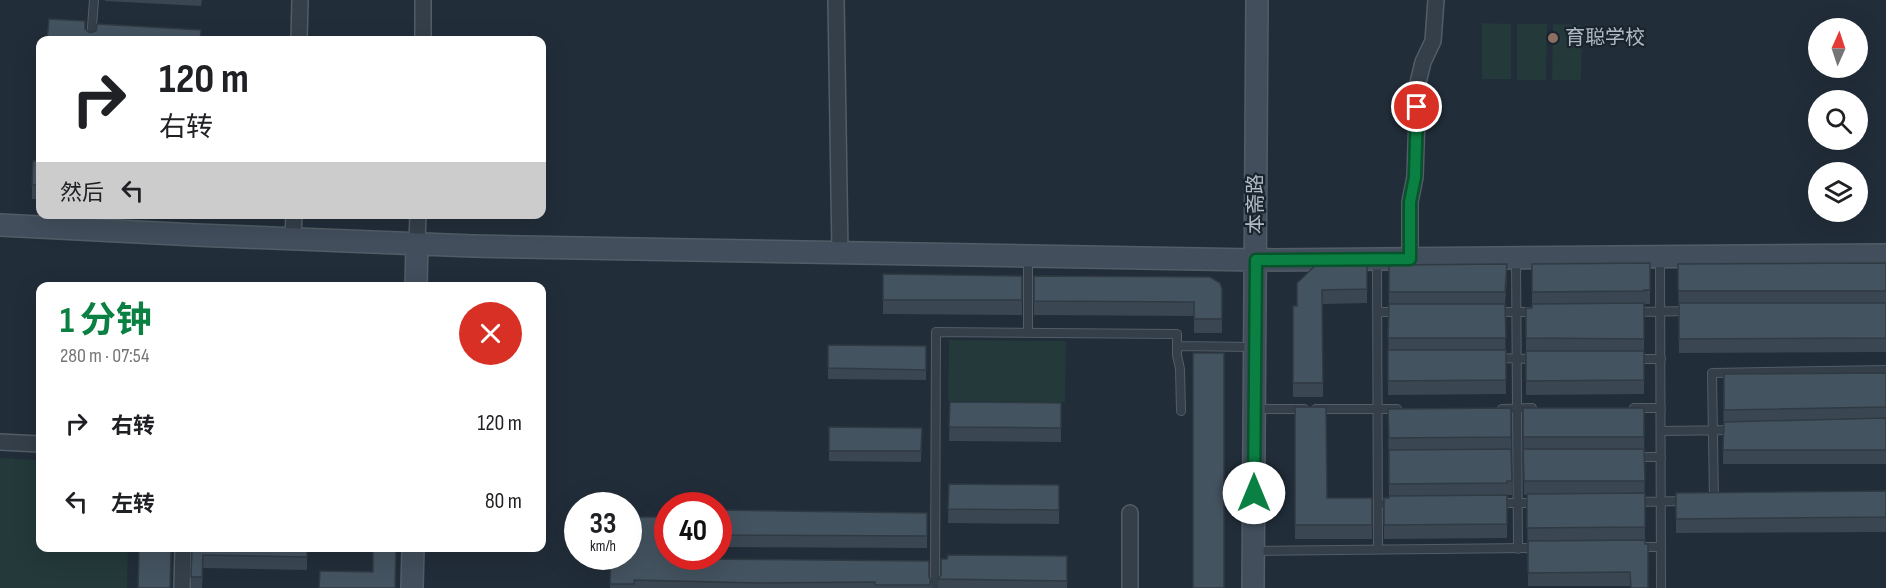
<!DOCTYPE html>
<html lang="zh">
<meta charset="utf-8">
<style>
body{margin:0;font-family:"Sofia Sans Condensed","Noto Sans SC",sans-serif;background:#f2f2f2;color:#202124;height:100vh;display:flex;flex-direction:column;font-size:22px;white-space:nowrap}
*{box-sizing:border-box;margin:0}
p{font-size:20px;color:#757577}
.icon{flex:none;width:33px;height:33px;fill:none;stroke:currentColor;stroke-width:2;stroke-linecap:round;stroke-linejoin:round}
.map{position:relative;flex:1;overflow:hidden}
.details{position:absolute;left:36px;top:282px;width:510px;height:270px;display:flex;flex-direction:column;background:#fff;border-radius:12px;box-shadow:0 6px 24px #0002}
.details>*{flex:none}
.guide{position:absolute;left:36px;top:36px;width:510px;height:183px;border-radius:12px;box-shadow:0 6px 24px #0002;background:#fff;color:#202124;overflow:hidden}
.needle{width:39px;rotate:3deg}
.buttons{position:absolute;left:1808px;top:18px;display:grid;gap:12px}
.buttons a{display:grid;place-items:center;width:60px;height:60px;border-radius:50%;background:#fff;box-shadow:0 6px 24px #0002;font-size:30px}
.speed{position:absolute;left:564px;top:492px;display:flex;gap:12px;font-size:30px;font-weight:700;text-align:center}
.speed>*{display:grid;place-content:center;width:78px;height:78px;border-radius:50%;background:#fff;box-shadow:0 6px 24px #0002;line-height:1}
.speed small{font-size:15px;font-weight:400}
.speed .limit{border:9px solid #d22;background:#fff;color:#111}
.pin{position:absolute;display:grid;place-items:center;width:51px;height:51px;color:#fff;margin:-26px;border:3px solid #fff;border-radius:50%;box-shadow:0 2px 6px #0007}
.me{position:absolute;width:66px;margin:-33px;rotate:0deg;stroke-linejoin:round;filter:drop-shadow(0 0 4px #0008)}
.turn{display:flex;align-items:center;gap:21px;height:126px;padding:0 24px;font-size:27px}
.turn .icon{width:78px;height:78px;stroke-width:2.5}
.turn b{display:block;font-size:42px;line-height:51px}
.then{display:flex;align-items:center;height:57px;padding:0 24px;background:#0003;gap:12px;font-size:22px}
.round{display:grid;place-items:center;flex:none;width:63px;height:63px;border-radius:32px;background:#f2f2f2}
.headline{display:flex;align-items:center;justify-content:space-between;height:102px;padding:0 24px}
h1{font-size:36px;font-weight:700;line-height:45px;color:#0b8043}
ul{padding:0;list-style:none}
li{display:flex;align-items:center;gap:18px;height:78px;padding:0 24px}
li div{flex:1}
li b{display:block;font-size:22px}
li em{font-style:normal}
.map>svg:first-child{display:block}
.green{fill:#23393a}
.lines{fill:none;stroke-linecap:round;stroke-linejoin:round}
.lane-casing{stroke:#525d67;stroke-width:10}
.street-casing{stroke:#525d67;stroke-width:18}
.secondary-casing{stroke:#525d67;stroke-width:24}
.lane{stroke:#343f49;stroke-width:8}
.street{stroke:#343f49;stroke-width:15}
.secondary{stroke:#424e5c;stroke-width:21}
.wall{fill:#3a4753}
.building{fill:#445360;stroke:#303a43;stroke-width:1.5}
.route-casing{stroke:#07532c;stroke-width:15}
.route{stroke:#0b8043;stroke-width:10}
.education-dot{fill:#8d6e63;stroke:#1a242e;stroke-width:2}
.labels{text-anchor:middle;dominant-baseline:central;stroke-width:4.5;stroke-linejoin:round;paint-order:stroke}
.poi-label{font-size:20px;fill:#afbac5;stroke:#1a242e;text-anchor:start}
.street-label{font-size:20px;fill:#afbac5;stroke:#1a242e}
</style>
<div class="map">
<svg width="1886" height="588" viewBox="0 0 1886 588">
<rect width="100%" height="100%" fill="#212d39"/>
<path class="green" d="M1482 23 1511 24V79H1482Z
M1517 24H1547L1546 80H1517Z
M1553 24 1582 25 1581 80H1552Z
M949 340 1066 341 1065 402 948 401Z
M0 458 40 460V548H128L127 588H0Z"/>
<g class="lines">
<g class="lane-casing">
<path id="lane" d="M91 40 94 0
M1660 258 1661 588
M1516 259 1518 549
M1377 260 1378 550
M1377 312H1397
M1496 312H1535
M1634 312 1688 311
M1028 333V257
M1177 346 1253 347
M1496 358 1535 359
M1634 359H1661
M1634 408H1661
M1256 409H1304
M1316 409H1397
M1502 409 1532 408
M1661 431 1734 430
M1634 457H1661
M1714 501 1712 373 1886 370
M1634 502 1685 501
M1496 503H1535
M1378 504H1394
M1639 547H1661
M1255 551 1537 548
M935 588 936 332 1177 334V355L1180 369 1181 411"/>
</g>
<g class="street-casing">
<path id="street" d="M836 0 840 253
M299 40 300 0
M423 40V0
M293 239 294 214
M417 244 418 214
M1410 259V202L1415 177 1418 83 1423 62 1433 41 1436 0
M0 442 40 444
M182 588 183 548
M1130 588V513"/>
</g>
<g class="secondary-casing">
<path id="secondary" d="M0 225 196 235 473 246 1255 260 1886 255
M416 286 417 244
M412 588 413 548
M1253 588 1257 0"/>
</g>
<use href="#lane" class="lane"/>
<use href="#street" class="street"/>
<use href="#secondary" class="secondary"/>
</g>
<path class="wall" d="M105 0H202L201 6 105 1Z
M40 161V199H32V185Z
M1650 263V304H1644V394L1526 395V308H1532V264Z
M1886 263V352L1679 353 1678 264Z
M1367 265V303L1323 304V397H1293V306H1297L1315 266Z
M1389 265 1507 278 1505 304 1506 394 1388 395Z
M883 274 1022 276V315L883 314Z
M1034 276 1222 289V333H1194V316L1034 315Z
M828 345 926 346V380L828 379Z
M1886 373V464H1723L1724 374Z
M950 402 1061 403V442L949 441Z
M1295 407 1327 498H1372V539H1295Z
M1511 408 1512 495H1507V538L1384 539V498H1389L1388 409Z
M1523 408H1644L1645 544 1630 586H1528L1527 495H1524Z
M829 427 922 428 921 462 829 461Z
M949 484 1059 485V524L948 523Z
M1886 491V532L1676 533V493Z
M718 510 927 513V548L718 547Z
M192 548H307V570L203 568 202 588H191Z
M611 556 688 558 929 577 932 582V588H930V582V588H610Z
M1067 556V588H938V579Z"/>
<path class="building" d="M49 19 85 21V29L90 33 96 31 97 24 201 30 200 40H47Z
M33 161H40V185H32Z
M1650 263V290H1644V291L1532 292V264Z
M1886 263V291H1679L1678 289V264Z
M1507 264 1505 292H1389V265Z
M1367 265V289L1322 290 1323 383H1293V306H1297V283L1315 266Z
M883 274 1022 276V300H883Z
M1034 276 1210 277 1220 283 1222 289V319H1194V302L1034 301Z
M1644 303V339L1526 338V308H1532V304Z
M1679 303H1886V338L1679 339Z
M1389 304H1505L1506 338H1388Z
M828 345 926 346V370L828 368Z
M1388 350H1506V380L1388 381Z
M1526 351H1644V380L1526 381Z
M1193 353H1224V588H1193Z
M1886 373V407L1724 410V374Z
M950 402 1061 403V428L949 427Z
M1295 407H1326L1327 498H1372V525H1295Z
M1511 408V437L1389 438 1388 409Z
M1523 408H1644V437H1523Z
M1886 418V450H1723L1724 422Z
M829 427 922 428 921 451H829Z
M1511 449 1512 481H1507V483L1389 484V450Z
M1523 449H1644L1645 481H1524Z
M949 484 1059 485V510L948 509Z
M1886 491V517L1676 519V493Z
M1645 493V527L1527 528V494Z
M1507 495V524L1384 525V498H1389V496Z
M718 510 927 513V536L718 535Z
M628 517H668V556H688V558L691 559 929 561V577L932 582H930V585H875V582L756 583 634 580V584H610L611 556H628Z
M1645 540V544H1648V588H1631L1630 572 1528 573V541Z
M139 548H170V551H171L170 588H138Z
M192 548H307V557L203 555 202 577H191Z
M373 548H396L395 588H319L320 571 373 572Z
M948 555 1067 556V581L938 579 941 575V559H947Z"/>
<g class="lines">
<g class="route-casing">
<path id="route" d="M1254 493 1256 260 1410 259V202L1415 177 1417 107"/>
</g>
<use href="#route" class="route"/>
</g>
<circle class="education-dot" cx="1553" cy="38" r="6"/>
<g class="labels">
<g class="poi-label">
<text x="1565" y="38">育聪学校</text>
</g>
<g class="street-label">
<text transform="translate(1256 204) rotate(-90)">本斋路</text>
</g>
</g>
</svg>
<div class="buttons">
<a><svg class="needle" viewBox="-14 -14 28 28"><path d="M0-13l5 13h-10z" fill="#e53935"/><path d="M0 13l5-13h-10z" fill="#757577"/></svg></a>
<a><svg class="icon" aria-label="search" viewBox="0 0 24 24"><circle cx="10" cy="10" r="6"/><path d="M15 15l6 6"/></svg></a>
<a><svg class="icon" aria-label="layers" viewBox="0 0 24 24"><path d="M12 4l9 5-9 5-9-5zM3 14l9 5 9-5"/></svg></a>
</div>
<div class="speed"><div>33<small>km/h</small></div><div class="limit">40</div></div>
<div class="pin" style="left:1417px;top:107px;background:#d93025"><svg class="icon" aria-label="arrive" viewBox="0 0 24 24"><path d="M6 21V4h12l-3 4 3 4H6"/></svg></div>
<svg class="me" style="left:1254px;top:493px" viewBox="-20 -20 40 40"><circle r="19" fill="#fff"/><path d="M0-13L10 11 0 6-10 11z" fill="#0b8043"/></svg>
<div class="guide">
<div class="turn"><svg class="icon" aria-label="right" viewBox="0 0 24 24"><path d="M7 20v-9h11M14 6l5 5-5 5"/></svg><div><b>120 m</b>右转</div></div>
<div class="then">然后<svg class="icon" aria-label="left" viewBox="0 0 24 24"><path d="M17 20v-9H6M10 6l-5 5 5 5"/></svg></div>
</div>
<section class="details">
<div class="headline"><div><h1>1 分钟</h1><p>280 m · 07:54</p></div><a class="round" style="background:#d93025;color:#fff"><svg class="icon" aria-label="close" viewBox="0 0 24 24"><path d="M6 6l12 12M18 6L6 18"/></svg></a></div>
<ul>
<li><svg class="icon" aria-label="right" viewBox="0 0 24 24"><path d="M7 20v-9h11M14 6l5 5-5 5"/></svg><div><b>右转</b></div><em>120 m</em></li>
<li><svg class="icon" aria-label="left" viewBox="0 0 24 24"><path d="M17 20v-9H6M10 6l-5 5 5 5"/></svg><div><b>左转</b></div><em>80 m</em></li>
</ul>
</section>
</div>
